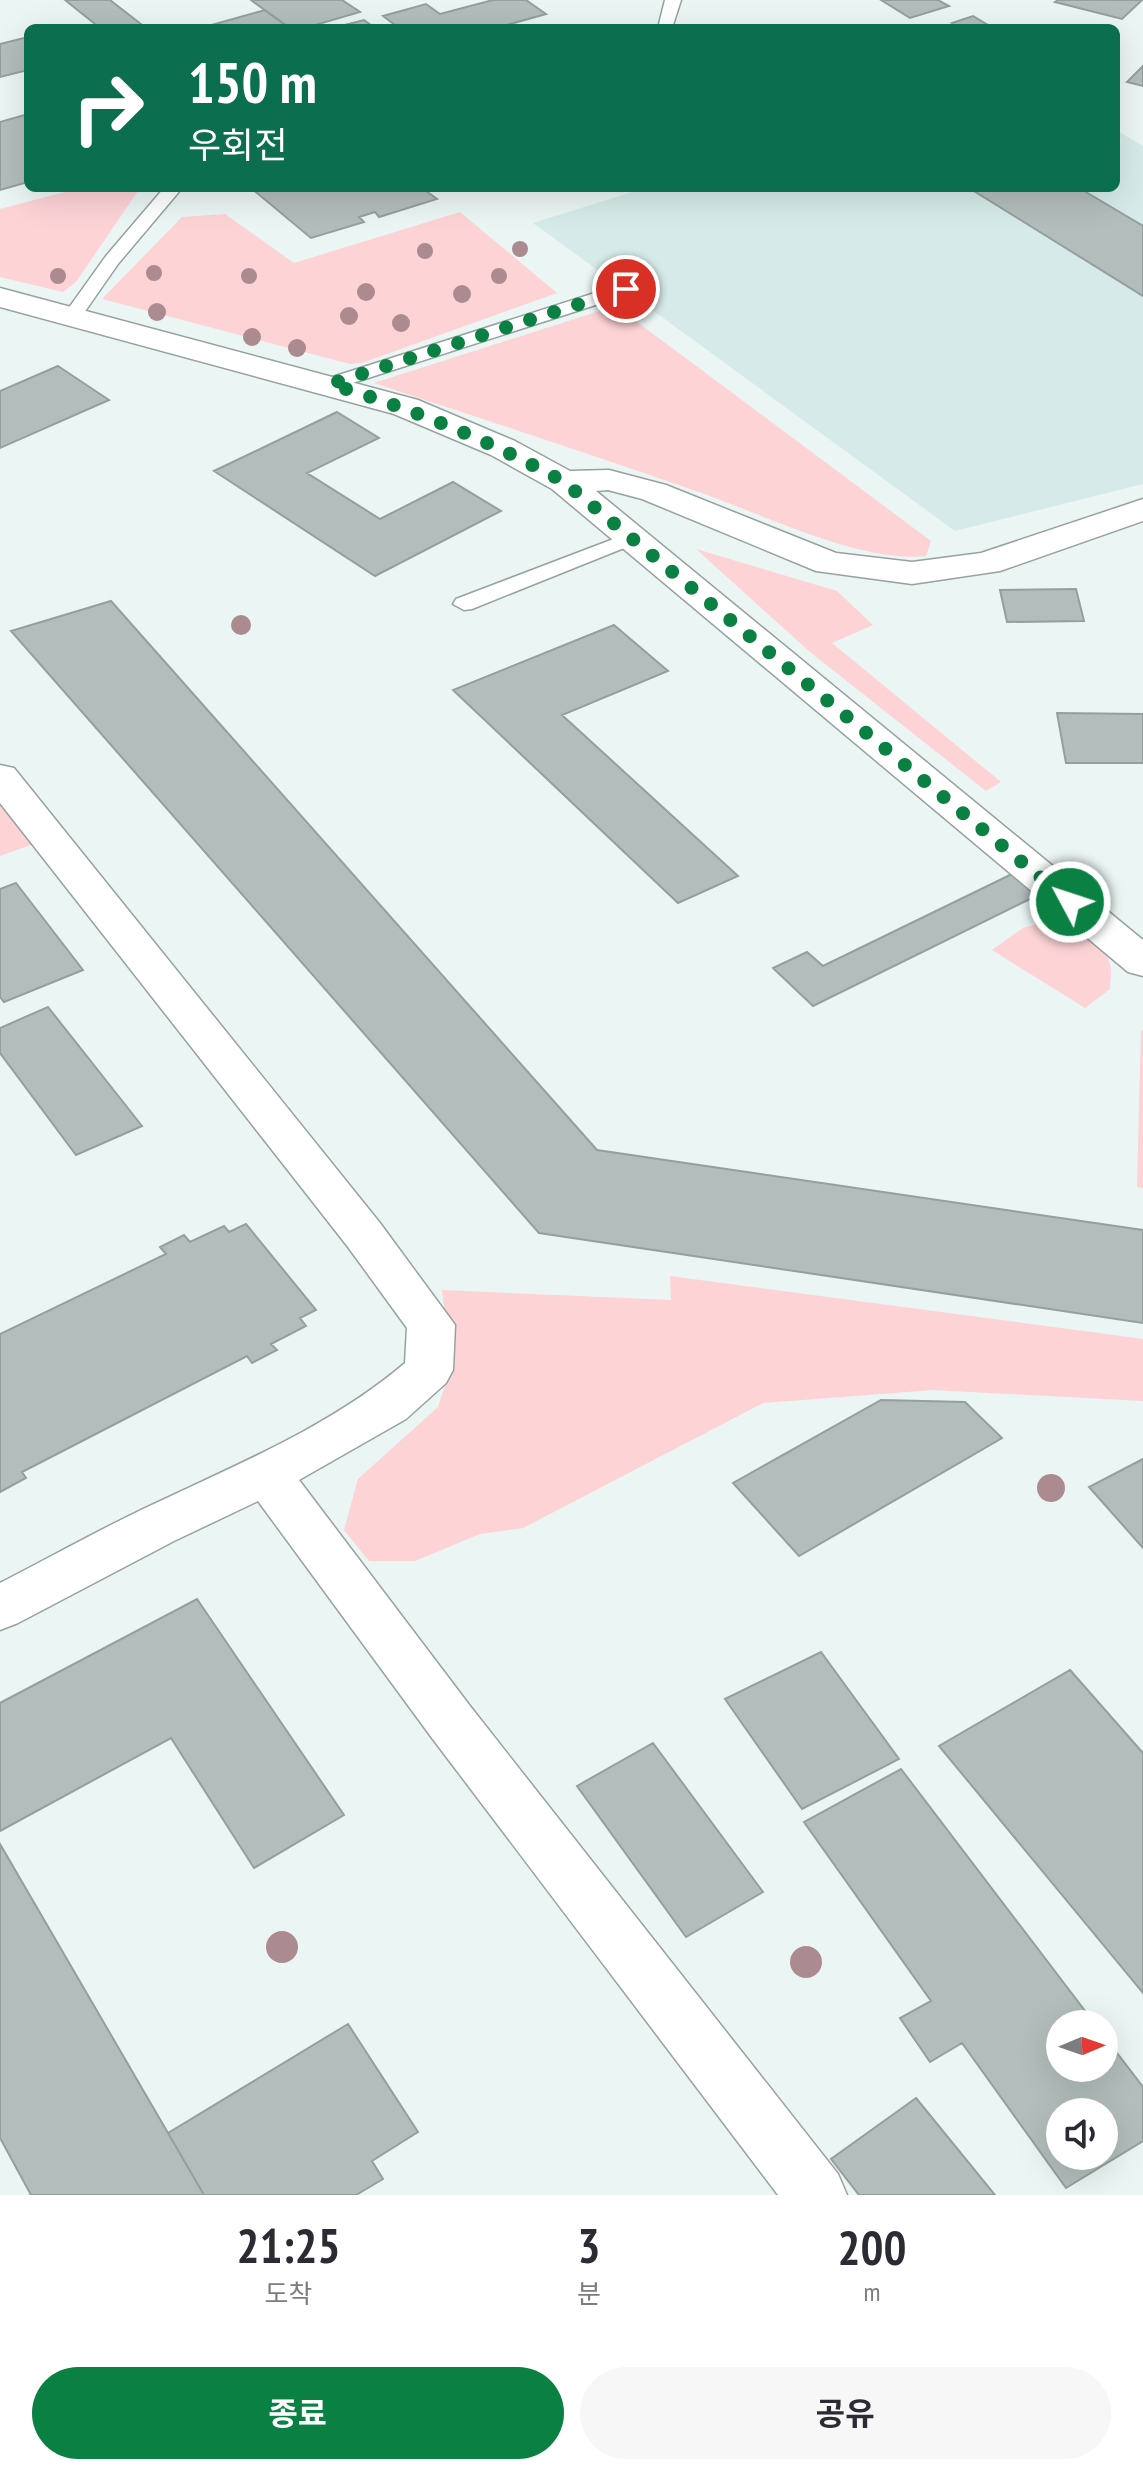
<!DOCTYPE html>
<html lang="ko">
<meta charset="utf-8">
<style>
body{margin:0;font-family:"PT Sans Narrow","Noto Sans KR",sans-serif;background:#f7f7f7;color:#2b2b33;height:100vh;display:flex;flex-direction:column;font-size:30px;white-space:nowrap}
*{box-sizing:border-box;margin:0}
p{font-size:26px;color:#7c7c81}
.icon{flex:none;width:44px;height:44px;fill:none;stroke:currentColor;stroke-width:2;stroke-linecap:round;stroke-linejoin:round}
.map{position:relative;height:2195px;overflow:hidden}
.details{display:flex;flex-direction:column;background:#fff;flex:1}
.details>*{flex:none}
.top-card{position:absolute;left:24px;top:24px;width:1096px;height:168px;border-radius:12px;box-shadow:0 8px 32px #0002;background:#0b6e4f;color:#fff;overflow:hidden}
.needle{width:52px;rotate:88deg}
.fabs{position:absolute;left:1046px;top:2010px;display:grid;gap:16px}
.fabs a{display:grid;place-items:center;width:72px;height:72px;border-radius:50%;background:#fff;box-shadow:0 8px 32px #0002;font-size:40px}
.pin{position:absolute;display:grid;place-items:center;width:68px;height:68px;color:#fff;margin:-34px;border:4px solid #fff;border-radius:50%;box-shadow:0 2px 8px #0007}
.me{position:absolute;width:88px;margin:-44px;rotate:310deg;stroke-linejoin:round;filter:drop-shadow(0 0 6px #0008)}
.turn{display:flex;align-items:center;gap:28px;height:168px;padding:0 32px;font-size:36px}
.turn .icon{width:104px;height:104px;stroke-width:2.5}
.turn b{display:block;font-size:56px;line-height:68px}
.eta{display:flex;justify-content:space-evenly;align-items:center;height:136px;text-align:center}
.eta b{font-size:48px;font-weight:700;line-height:56px}
.primary-button{display:flex;gap:16px;margin-top:auto;padding:16px 32px}
.primary-button a{flex:1;height:92px;border-radius:48px;background:#0b8043;color:#fff;font-size:32px;font-weight:700;line-height:92px;text-align:center}
.primary-button a+a{background:#f7f7f7;color:#2b2b33}
.map>svg:first-child{display:block}
.built{fill:#d6ebe9}
.green{fill:#fdd3d6}
.building{fill:#b2bdbc;stroke:#959f9f;stroke-width:2;fill-rule:evenodd}
.lines{fill:none;stroke-linecap:round;stroke-linejoin:round}
.lane-casing{stroke:#97a1a0;stroke-width:3}
.street-casing{stroke:#97a1a0;stroke-width:3}
.lane{fill:#fff;fill-rule:evenodd}
.street{fill:#fff;fill-rule:evenodd}
.tree{fill:#ab8b90}
.route{stroke:#0b8043;stroke-width:14;stroke-dasharray:0 25.2}
</style>
<div class="map">
<svg width="1143" height="2195" viewBox="0 0 1143 2195">
<rect width="100%" height="100%" fill="#eaf5f4"/>
<path class="built" d="M1116 130 1143 146V484L955 531 533 223 645 188H1116Z"/>
<path class="green" d="M80 188H140L76 282 63 292 0 277V209Z
M460 212 557 293 362 363 350 364 102 299 182 217 225 214 294 263Z
M609 308 621 310 931 541 926 556C861 564 756 511 693 490 587 453 480 418 374 383Z
M696 549 837 591 873 625 832 643 1001 782 986 791 810 652Z
M0 801 33 844 0 856Z
M1044 922C1071 926 1102 933 1110 964 1112 971 1110 982 1110 989L1085 1008 992 950 1023 928Z
M1141 1030H1143V1188L1137 1187Z
M670 1276 1143 1339V1401L933 1390 763 1403 523 1528 480 1534 415 1561H369L344 1530 358 1479 438 1407 451 1366 442 1290 671 1300Z"/>
<path class="building" d="M65 0H110L146 28H100Z
M251 0H342L360 12 305 28H289Z
M493 0H526L546 14 496 28H399L383 16 426 4 440 14Z
M881 0H938L949 6 910 18Z
M1058 0H1142L1122 19 1055 2Z
M265 10 287 26 201 28Z
M973 16 993 28H961L952 23Z
M364 20 375 28H333Z
M28 37V70L0 77V44Z
M1143 66V86L1127 82Z
M28 114V182L0 190V122Z
M251 188H422L437 199 379 217 375 212 359 217 364 222 311 238Z
M969 188H1079L1143 226V296Z
M58 366 109 400 0 448V391Z
M337 412 379 438 307 473 380 519 453 482 501 511 375 576 214 471Z
M1076 589 1084 621 1007 622 1000 590Z
M111 601 597 1150 1143 1230V1323L539 1233 11 631Z
M614 625 668 671 562 715 738 876 678 903 453 690Z
M1057 713 1143 714V763H1066Z
M1012 874 1038 895 813 1006 773 968 807 952 823 966Z
M16 883 83 970 4 1002 0 997V889Z
M48 1007 142 1126 76 1155 0 1053V1028Z
M246 1224 316 1310 300 1318 306 1326 271 1344 277 1350 252 1363 247 1356 22 1472 26 1478 0 1492V1334L166 1254 160 1247 184 1235 190 1242 224 1226 229 1232Z
M881 1400 965 1402 1002 1438 799 1556 733 1483Z
M1143 1459V1548L1089 1487Z
M197 1599 344 1815 254 1868 171 1738 0 1831V1703Z
M821 1652 899 1759 802 1809 725 1699Z
M1070 1670 1143 1753V1993L939 1746Z
M653 1743 763 1892 686 1937 577 1786Z
M901 1769 1095 2024H1060V2068H1104V2036L1143 2087V2141L1066 2188 962 2043 930 2062 900 2018 931 2001 804 1822ZM1060 2112H1104V2156H1060Z
M0 1844 168 2133 204 2195H31L0 2138Z
M348 2024 418 2132 372 2161 383 2179 356 2195H204L168 2133Z
M916 2098 995 2195H859L831 2159Z"/>
<g class="lines">
<g class="lane-casing">
<path id="lane" d="M665 0H681L672 28H658Z
M164 188H182L118 264 79 320H65L63 316 106 256Z
M626 283 635 289 633 293 337 388 330 390 320 384 323 380Z
M632 532 639 534 642 538 639 542 472 609 464 610 453 604 456 599Z"/>
</g>
<g class="street-casing">
<path id="street" d="M0 288 418 400 515 441 570 471 609 470 666 485 836 553 912 562 981 553 1143 499V521L1000 571 912 584 816 571 642 499 608 490 596 491 1143 940V976L1128 972 552 489 491 455 394 414 0 307Z
M0 765 14 768 380 1223 455 1325 453 1370 446 1383 406 1419 299 1480 470 1706 838 2174 847 2195H778L432 1738 258 1501 174 1541 18 1623 0 1630V1583C47 1559 93 1533 141 1510 231 1467 329 1428 405 1363L407 1328 348 1247 0 803Z"/>
</g>
<use href="#lane" class="lane"/>
<use href="#street" class="street"/>
</g>
<g class="tree">
<circle cx="520" cy="249" r="8"/>
<circle cx="425" cy="251" r="8"/>
<circle cx="154" cy="273" r="8"/>
<circle cx="58" cy="276" r="8"/>
<circle cx="249" cy="276" r="8"/>
<circle cx="499" cy="276" r="8"/>
<circle cx="366" cy="292" r="9"/>
<circle cx="462" cy="294" r="9"/>
<circle cx="157" cy="312" r="9"/>
<circle cx="349" cy="316" r="9"/>
<circle cx="401" cy="323" r="9"/>
<circle cx="252" cy="337" r="9"/>
<circle cx="297" cy="348" r="9"/>
<circle cx="241" cy="625" r="10"/>
<circle cx="1051" cy="1488" r="14"/>
<circle cx="282" cy="1947" r="16"/>
<circle cx="806" cy="1962" r="16"/>
</g>
<g class="lines">
<path class="route" d="M626 289 330 384C412 409 489 440 564 482L1070 902"/>
</g>
</svg>
<div class="fabs">
<a><svg class="needle" viewBox="-14 -14 28 28"><path d="M0-13l5 13h-10z" fill="#e53935"/><path d="M0 13l5-13h-10z" fill="#7c7c81"/></svg></a>
<a><svg class="icon" aria-label="sound" viewBox="0 0 24 24"><path d="M4 9h4l5-4v14l-5-4H4zM17 9q2 3 0 6"/></svg></a>
</div>
<div class="pin" style="left:626px;top:289px;background:#d93025"><svg class="icon" aria-label="arrive" viewBox="0 0 24 24"><path d="M6 21V4h12l-3 4 3 4H6"/></svg></div>
<svg class="me" style="left:1070px;top:902px" viewBox="-20 -20 40 40"><circle r="17" fill="#0b8043" stroke="#fff" stroke-width="3"/><path d="M0-11L8 9 0 5-8 9z" fill="#fff"/></svg>
<div class="top-card">
<div class="turn"><svg class="icon" aria-label="right" viewBox="0 0 24 24"><path d="M7 20v-9h11M14 6l5 5-5 5"/></svg><div><b>150 m</b>우회전</div></div>
</div>
</div>
<section class="details">
<div class="eta">
<div><b>21:25</b><p>도착</p></div>
<div><b>3</b><p>분</p></div>
<div><b>200</b><p>m</p></div>
</div>
<div class="primary-button"><a>종료</a><a>공유</a></div>
</section>
